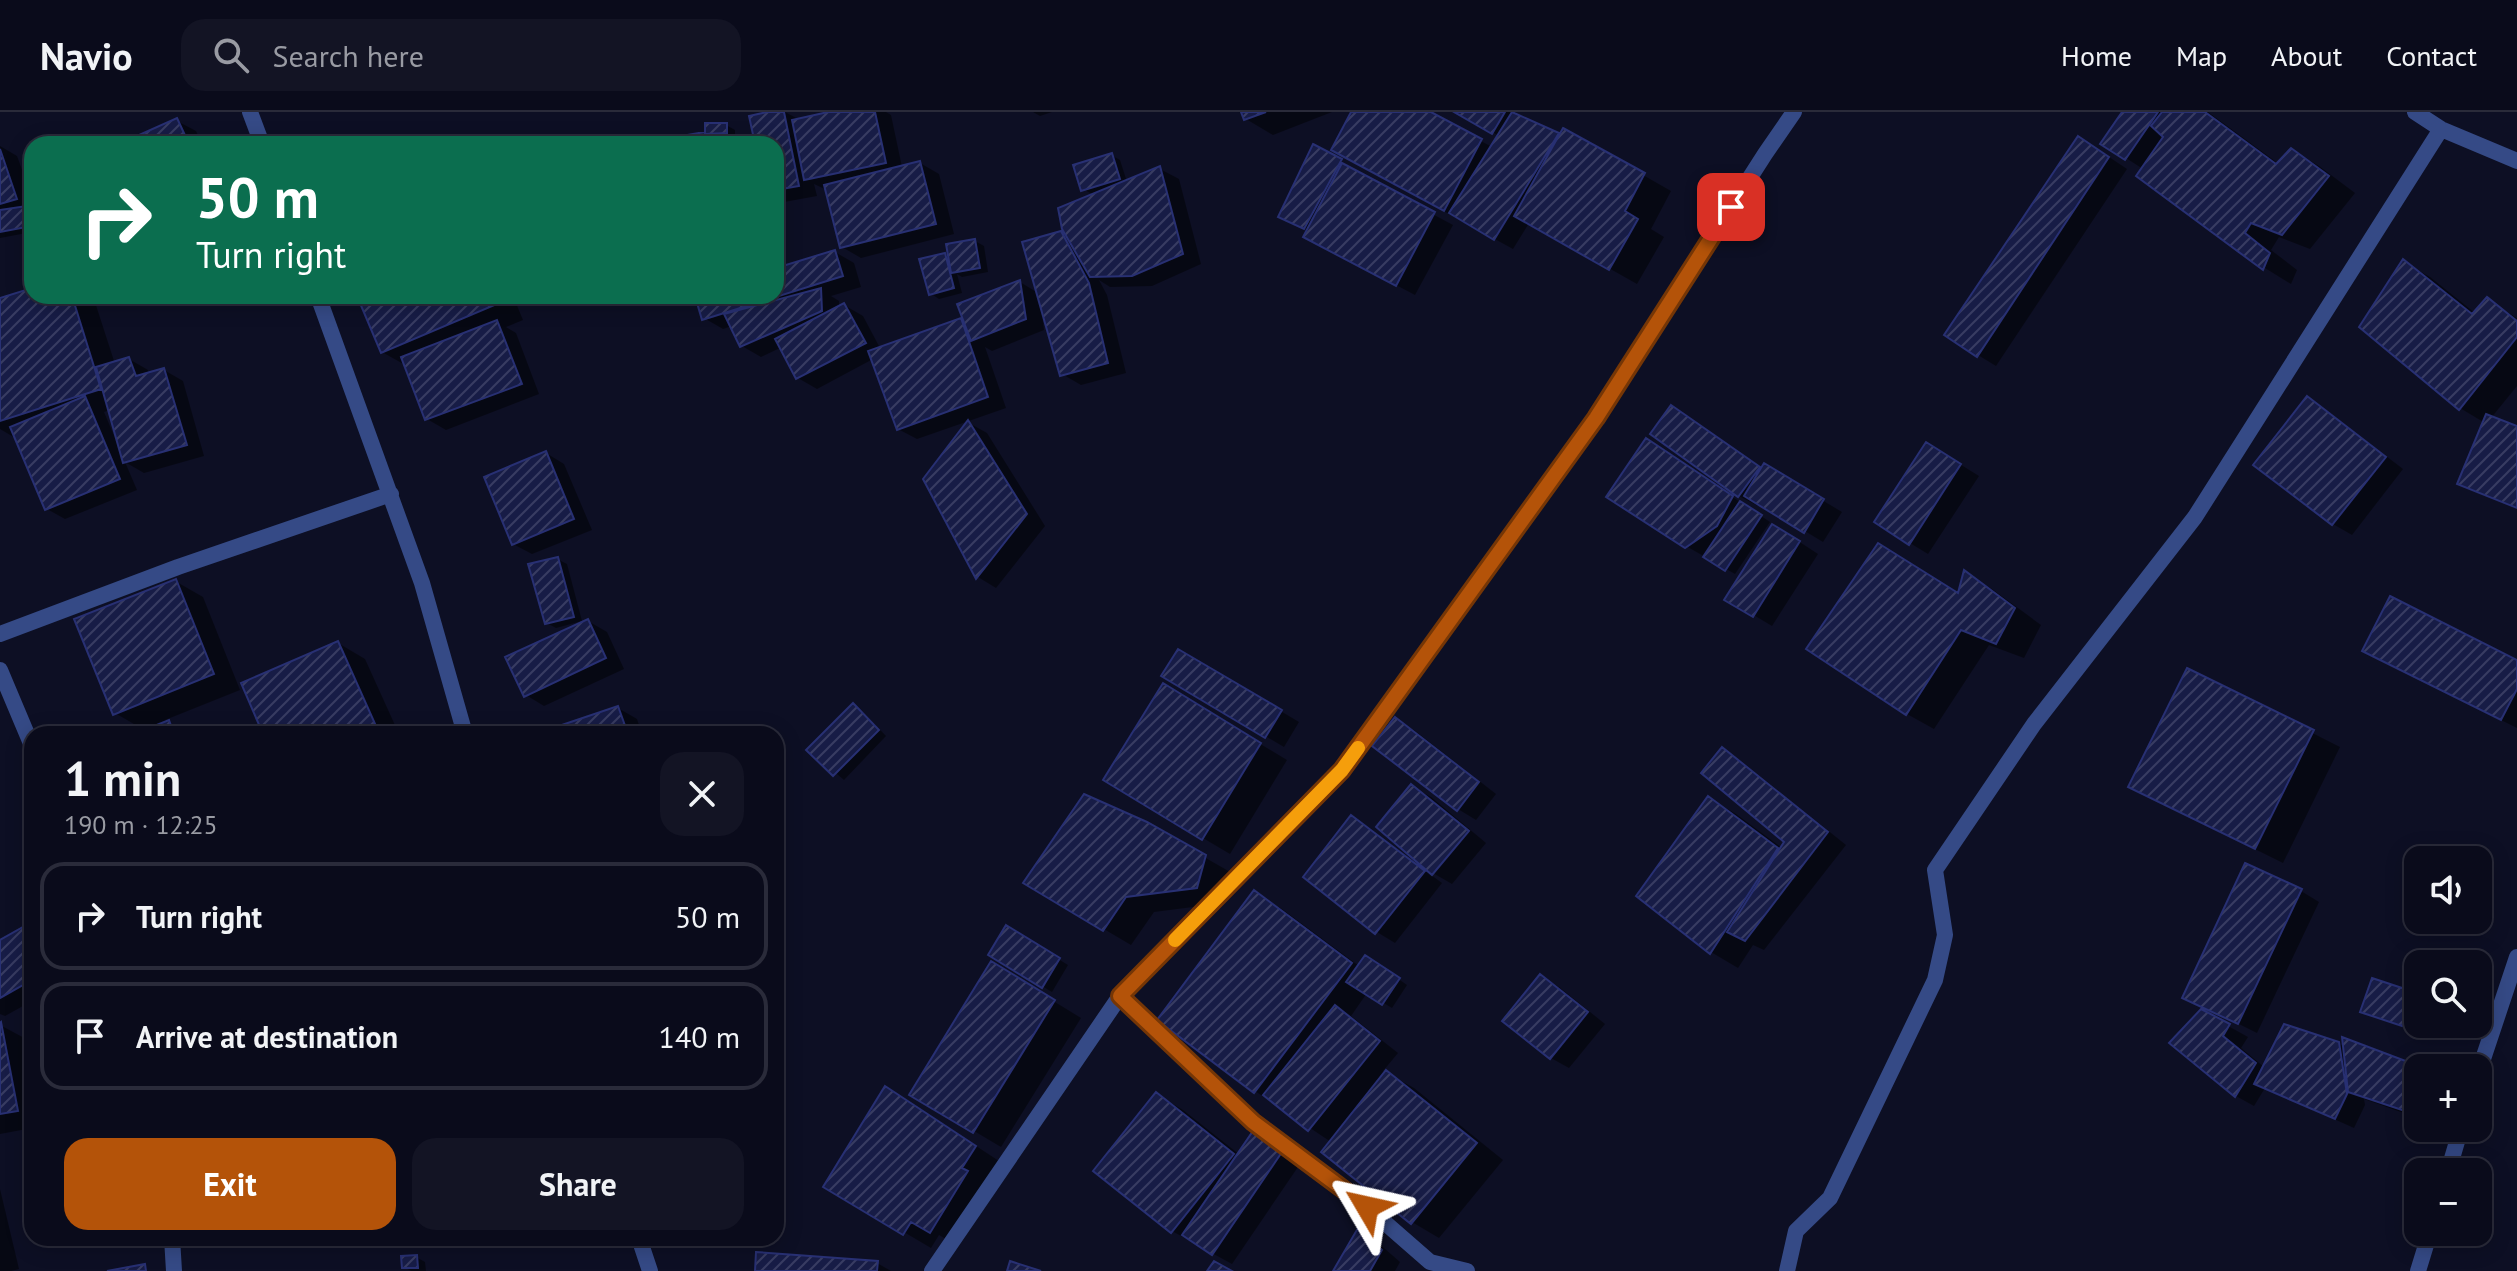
<!DOCTYPE html>
<meta charset="utf-8">
<style>
body{margin:0;font-family:"PT Sans",sans-serif;background:#131424;color:#f1f3f6;height:100vh;display:flex;flex-direction:column;font-size:30px;white-space:nowrap}
*{box-sizing:border-box;margin:0}
p{font-size:26px;color:#999ba3}
.icon{flex:none;width:44px;height:44px;fill:none;stroke:currentColor;stroke-width:2;stroke-linecap:round;stroke-linejoin:round}
.map{position:relative;flex:1;overflow:hidden}
.side{position:absolute;left:24px;top:614px;width:760px;height:520px;display:flex;flex-direction:column;background:#0a0b1b;border-radius:24px;box-shadow:0 4px 20px #0003,0 0 0 2px #2a2b3a}
.side>*{flex:none}
.top-card{position:absolute;left:24px;top:24px;width:760px;height:168px;border-radius:24px;box-shadow:0 4px 20px #0003,0 0 0 2px #2a2b3a;background:#0b6e4f;color:#fff;overflow:hidden}
.controls{position:absolute;left:2404px;top:734px;display:grid;gap:16px}
.controls a{display:grid;place-items:center;width:88px;height:88px;border-radius:16px;background:#0a0b1b;box-shadow:0 4px 20px #0003,0 0 0 2px #2a2b3a;font-size:40px}
.pin{position:absolute;display:grid;place-items:center;width:68px;height:68px;color:#fff;margin:-34px;border-radius:16px;box-shadow:0 4px 12px #0006}
.me{position:absolute;width:88px;margin:-44px;rotate:306deg;stroke-linejoin:round;filter:drop-shadow(0 0 6px #0008)}
.turn{display:flex;align-items:center;gap:28px;height:168px;padding:0 40px;font-size:36px}
.turn .icon{width:104px;height:104px;stroke-width:2.5}
.turn b{display:block;font-size:56px;line-height:68px}
.round{display:grid;place-items:center;flex:none;width:84px;height:84px;border-radius:24px;background:#131424}
.summary{display:flex;align-items:center;justify-content:space-between;height:136px;padding:0 40px}
h1{font-size:48px;font-weight:800;line-height:60px}
.button{display:flex;gap:16px;margin-top:auto;padding:16px 40px}
.button a{flex:1;height:92px;border-radius:24px;background:#b45309;color:#fff;font-size:32px;font-weight:800;line-height:92px;text-align:center}
.button a+a{background:#131424;color:#f1f3f6}
ul{padding:0;list-style:none}
li{display:flex;align-items:center;gap:24px;height:108px;margin:0 16px 12px;padding:0 24px;border:4px solid #2a2b3a;border-radius:24px}
li div{flex:1}
li b{display:block;font-size:30px}
li em{font-style:normal}
header{display:flex;align-items:center;gap:48px;box-sizing:border-box;height:112px;padding:0 40px;background:#0a0b1b;border-bottom:2px solid #2a2b3a}
header strong{font-size:38px}
nav{display:flex;gap:44px;margin-inline-start:auto;font-size:28px}
.search{width:560px;height:72px;background:#131424;display:flex;align-items:center;gap:20px;box-sizing:border-box;padding:0 28px;border-radius:24px;color:#999ba3;font-size:30px}
.map>svg:first-child{display:block}
.shadow{fill:#0007;fill-rule:evenodd}
.building{fill:url(#building-hatch);stroke:#283073;stroke-width:2}
.lines{fill:none;stroke-linecap:round;stroke-linejoin:round}
.minor{stroke:#354a86;stroke-width:16}
.route-casing{stroke:#753606;stroke-width:20}
.route{stroke:#b45309;stroke-width:14}
.slow{stroke:#f59e0b;stroke-width:14}
</style>
<header>
<strong>Navio</strong>
<div class="search"><svg class="icon" aria-label="search" viewBox="0 0 24 24"><circle cx="10" cy="10" r="6"/><path d="M15 15l6 6"/></svg>Search here</div>
<nav><a>Home</a><a>Map</a><a>About</a><a>Contact</a></nav>
</header>
<div class="map">
<svg width="2517" height="1159" viewBox="0 0 2517 1159">
<defs>
<pattern id="building-hatch" width="6" height="6" patternUnits="userSpaceOnUse" patternTransform="scale(2)"><rect width="6" height="6" fill="#171c46"/><path d="M-1 1l2-2M0 6l6-6M5 7l2-2" fill="none" stroke="#383c62"/></pattern>
</defs>
<rect width="100%" height="100%" fill="#0d0f24"/>
<path class="shadow" d="M777 0H785L800 8 837 0H886L891 3 902 55 920 51 939 62 954 122 861 146 842 135 827 78 814 72 817 84 784 90 776 85V32H757Z
M1033 0H1052L1040 4Z
M1243 0H1332L1273 23 1246 7Z
M1353 0H1427L1492 35 1499 24 1458 0H1516L1515 2 1561 24 1564 18 1671 79 1651 117 1664 125 1637 172 1529 111 1513 137 1360 53Z
M2124 0H2208L2279 52 2292 38 2319 54 2355 81 2310 137 2279 125 2271 138 2297 158 2291 172 2265 156 2139 63 2143 57 2126 46Z
M177 9 196 19 202 32H124Z
M707 13H726L735 18V25L713 26 714 32H684L704 22 707 24Z
M0 34 17 44 32 85V120L0 126Z
M1314 34 1349 54 1348 57 1453 113 1415 183 1324 135 1309 118 1290 109Z
M2097 37 2127 57 1996 254 1978 243Z
M1111 43 1120 48 1127 70 1160 57 1179 67 1201 152 1152 174 1110 175 1099 168 1107 183 1126 261 1081 273 1062 262 1044 201 1042 202 1044 218 992 239 985 235 1006 296 917 327 898 317 873 247 817 277 798 266 782 235 761 245 742 234 732 214 723 217 704 206 697 184H776V158L835 140 854 151 861 175 831 184 839 189V196L844 193 863 204 880 236 960 208 967 212 1020 170 1038 181 1061 121 1070 126 1094 83 1083 77Z
M975 129 984 134 988 160 962 165 957 162 962 181 939 187 930 181 945 143 951 147Z
M2403 150 2430 165 2475 201 2487 188 2517 206V274L2491 306 2517 316V397L2460 371 2485 311 2460 296Z
M32 178V184H93L115 252 129 247 148 258 149 263 164 258 183 269 204 344 144 361 125 350 137 378 65 407 47 397 17 327 0 317V188ZM110 298 118 325 115 326 104 300Z
M359 184H513L523 208 506 215 516 221 539 282 446 318 427 307 407 254 382 240Z
M2308 287 2326 298 2403 357 2352 423 2333 412 2256 353Z
M1690 307 1763 358 1765 354 1842 400 1823 430 1760 392 1758 394 1739 384 1652 322Z
M969 311 987 321 1045 414 996 476 978 465 926 367Z
M1665 340 1770 410 1735 462 1686 434Z
M546 341 564 352 592 418 532 442 513 432Z
M1945 343 1979 364 1928 442 1910 431Z
M1792 425 1818 442 1772 514 1727 487Z
M557 447 567 452 582 509 556 516 547 511Z
M1965 462 1992 477 2041 513 2024 546 1989 533 1934 617 1907 602 1960 483Z
M175 469 203 485 240 578 165 608 188 622H139L146 619 115 601Z
M588 509 607 520 624 557 544 594 526 583Z
M338 531 365 547 399 622H265Z
M1179 539 1299 610 1284 635 1164 564Z
M2383 549 2517 550V616Z
M2188 558 2340 635 2283 751 2158 689Z
M1190 590 1287 648 1230 742 1203 726Z
M853 594 862 599 886 624 844 668 809 638Z
M618 596 637 607 642 622H553Z
M1395 608 1414 618 1496 682 1476 708 1458 697Z
M1723 638 1741 649 1846 733 1764 838 1753 833 1738 856 1711 840 1709 686 1736 702 1782 736 1787 729Z
M1412 675 1431 685 1486 731 1452 772 1433 761 1431 763 1442 771 1395 831 1377 820 1306 765 1352 705 1370 716 1418 753 1421 751Z
M1146 712 1232 761 1224 791 1154 800 1131 833 1026 771Z
M2301 779 2319 790 2257 921 2185 885Z
M1255 781 1282 797 1359 854 1374 850 1407 873 1392 896 1367 881 1351 904 1398 941 1383 959 1414 976 1503 1048 1439 1126 1412 1110 1331 1030 1255 979Z
M32 812V889L5 904 0 902V830Z
M1007 816 1068 853 1052 880 990 843Z
M1540 864 1559 875 1605 912 1569 956 1551 946Z
M1019 868 1081 906 1001 1035 912 982Z
M2413 882 2418 885V899L2411 918 2372 904Z
M2201 899 2248 925 2241 936 2264 955 2338 932 2419 956 2418 1006 2364 987 2365 993 2354 1016 2265 976 2254 994 2236 984 2172 930Z
M0 913 28 928 32 949V1016L0 1022Z
M1156 982 1183 998 1240 1043 1254 1022 1300 1052 1232 1152 1172 1119Z
M912 992 1002 1051 958 1134 939 1123 931 1136 826 1074Z
M0 1077 19 1157 11 1159H0Z
M1359 1119 1377 1130 1400 1150 1395 1159H1336Z
M416 1145 425 1150 426 1159H411L404 1155Z
M877 1151 891 1159H757Z"/>
<path class="building" d="M767 0H784L799 74 776 78V32H755L749 4Z
M828 0H875L886 51 804 68 792 8Z
M1241 0H1266L1244 8Z
M1351 0H1431L1482 27 1444 99 1331 38Z
M1454 0H1505L1492 22Z
M1512 0 1559 21 1494 128 1449 101Z
M2122 0H2158L2125 48 2100 32Z
M2162 0H2205L2276 52 2291 36 2329 64 2282 123 2251 111 2245 121 2270 141 2263 158 2136 64 2163 25 2151 14Z
M177 6 189 32H119Z
M705 11H727V21L705 22Z
M1563 16 1645 61 1625 99 1638 107 1609 158 1514 104Z
M705 20 706 32H682L681 24Z
M2078 24 2109 45 1977 245 1944 223Z
M1313 32 1342 47 1304 117 1278 105Z
M0 37 17 87 0 92Z
M1112 41 1120 67 1081 79 1073 53Z
M32 42V82L24 44Z
M920 49 936 112 840 136 824 73Z
M1342 51 1435 100 1396 174 1303 125Z
M1160 54 1183 142 1132 164 1090 165 1062 117 1058 96Z
M32 83V114L0 120V98L27 94 25 84Z
M1061 119 1089 171 1108 251 1060 264 1022 130Z
M975 127 980 156 951 161 946 132Z
M835 138 843 164 702 208 695 184H776V156Z
M945 141 954 176 929 183 919 147Z
M2403 147 2472 202 2487 185 2517 209V225L2459 298 2359 215Z
M1020 168 1026 207 971 229 957 192Z
M32 176V184H72L101 277 0 309V186Z
M821 176 822 199 740 235 724 202Z
M357 184H494L497 192 381 241Z
M844 191 866 231 796 267 775 227Z
M961 206 988 285 897 318 868 239Z
M497 208 522 272 425 308 401 245Z
M129 245 136 264 164 256 187 333 123 351 96 255Z
M85 284 120 367 45 398 10 315Z
M2307 284 2386 345 2332 413 2253 353Z
M1671 293 1760 355 1738 385 1650 322Z
M2486 302 2517 314V396L2457 372Z
M968 308 1027 402 976 467 923 367Z
M1646 326 1733 384 1717 414 1685 436 1606 385Z
M1926 330 1961 352 1909 433 1874 410Z
M546 339 574 407 512 433 484 365Z
M1764 351 1824 387 1804 421 1744 384Z
M1740 389 1762 403 1725 459 1703 445Z
M1772 412 1800 429 1753 505 1724 488Z
M1878 431 1958 481 1964 458 2015 496 1996 532 1961 518 1906 603 1806 537Z
M558 445 574 505 545 512 528 452Z
M176 467 214 562 113 603 74 507Z
M2390 484 2517 548V577L2501 608 2362 539Z
M588 507 606 546 524 585 505 545Z
M338 529 376 614 359 622H263L241 571Z
M1178 537 1282 598 1265 626 1161 564Z
M2187 556 2314 618 2255 737 2128 675Z
M1163 571 1261 631 1202 728 1103 668Z
M853 591 879 618 833 664 806 638Z
M618 594 628 622H551L550 617Z
M1395 605 1479 670 1457 699 1372 634Z
M169 608 174 622H134Z
M1722 635 1828 720 1745 829 1727 820 1784 730 1701 661Z
M1411 672 1469 719 1432 763 1376 715Z
M1084 682 1147 710 1206 743 1197 776 1126 785 1103 819 1023 771Z
M1708 684 1778 736 1710 842 1636 784Z
M1351 703 1425 759 1375 822 1303 765Z
M2245 751 2302 777 2238 912 2182 886Z
M1254 778 1352 851 1254 981 1157 908Z
M32 810V868L0 886V828Z
M1006 813 1060 846 1042 876 988 843Z
M1365 843 1400 866 1382 893 1346 870Z
M991 849 1055 888 973 1021 909 983Z
M1540 862 1588 900 1550 947 1502 909Z
M2372 866 2414 880 2402 914 2360 900Z
M1335 893 1380 929 1308 1019 1263 983Z
M2201 897 2230 912 2223 924 2256 951 2235 985 2169 931Z
M1 910 18 999 0 1002V911Z
M2284 912 2339 930 2347 982 2335 1007 2254 972Z
M2342 925 2424 956H2418V990L2414 1002 2348 980Z
M1386 958 1477 1031 1411 1112 1321 1040Z
M885 974 976 1034 962 1056 968 1059 930 1121 911 1110 903 1123 823 1075Z
M1156 980 1234 1042 1171 1121 1093 1059Z
M1253 1019 1282 1040 1212 1143 1182 1123Z
M1358 1116 1382 1138 1370 1159H1333Z
M756 1140 878 1149 877 1159H755Z
M417 1143 418 1156H402L401 1144Z
M1010 1149 1041 1159H1007Z
M1214 1149 1232 1159H1207Z
M145 1152 146 1159H107Z"/>
<g class="lines">
<path class="minor" d="M250 0 262 32
M2415 0 2441 17 2517 49
M318 184 422 471 465 622
M0 522 178 455 391 382
M0 558 32 634
M1120 884 1253 1010 1367 1095 1430 1150 1467 1159
M2478 962 2517 845
M2448 1060 2461 1016
M172 1126 174 1159
M639 1126 650 1159
M932 1159 1120 884 1342 658 1596 306 1765 42 1794 0
M1787 1159 1796 1119 1830 1086 1935 868 1945 823 1935 758 2034 612 2195 405 2441 17
M2418 1159 2430 1120"/>
</g>
<g class="lines">
<g class="route-casing">
<path id="route" d="M1367 1095 1253 1010 1120 884 1342 658 1596 306 1731 95"/>
</g>
<use href="#route" class="route"/>
<path class="slow" d="M1175 828 1342 658 1358 636"/>
</g>
</svg>
<div class="controls">
<a><svg class="icon" aria-label="sound" viewBox="0 0 24 24"><path d="M4 9h4l5-4v14l-5-4H4zM17 9q2 3 0 6"/></svg></a>
<a><svg class="icon" aria-label="search" viewBox="0 0 24 24"><circle cx="10" cy="10" r="6"/><path d="M15 15l6 6"/></svg></a>
<a>+</a>
<a>−</a>
</div>
<div class="pin" style="left:1731px;top:95px;background:#d93025"><svg class="icon" aria-label="arrive" viewBox="0 0 24 24"><path d="M6 21V4h12l-3 4 3 4H6"/></svg></div>
<svg class="me" style="left:1367px;top:1095px" viewBox="-20 -20 40 40"><path d="M0-17L14 15 0 8-14 15z" fill="#b45309" stroke="#fff" stroke-width="4"/></svg>
<div class="top-card">
<div class="turn"><svg class="icon" aria-label="right" viewBox="0 0 24 24"><path d="M7 20v-9h11M14 6l5 5-5 5"/></svg><div><b>50 m</b>Turn right</div></div>
</div>
<section class="side">
<div class="summary"><div><h1>1 min</h1><p>190 m · 12:25</p></div><a class="round"><svg class="icon" aria-label="close" viewBox="0 0 24 24"><path d="M6 6l12 12M18 6L6 18"/></svg></a></div>
<ul>
<li><svg class="icon" aria-label="right" viewBox="0 0 24 24"><path d="M7 20v-9h11M14 6l5 5-5 5"/></svg><div><b>Turn right</b></div><em>50 m</em></li>
<li><svg class="icon" aria-label="arrive" viewBox="0 0 24 24"><path d="M6 21V4h12l-3 4 3 4H6"/></svg><div><b>Arrive at destination</b></div><em>140 m</em></li>
</ul>
<div class="button"><a>Exit</a><a>Share</a></div>
</section>
</div>
